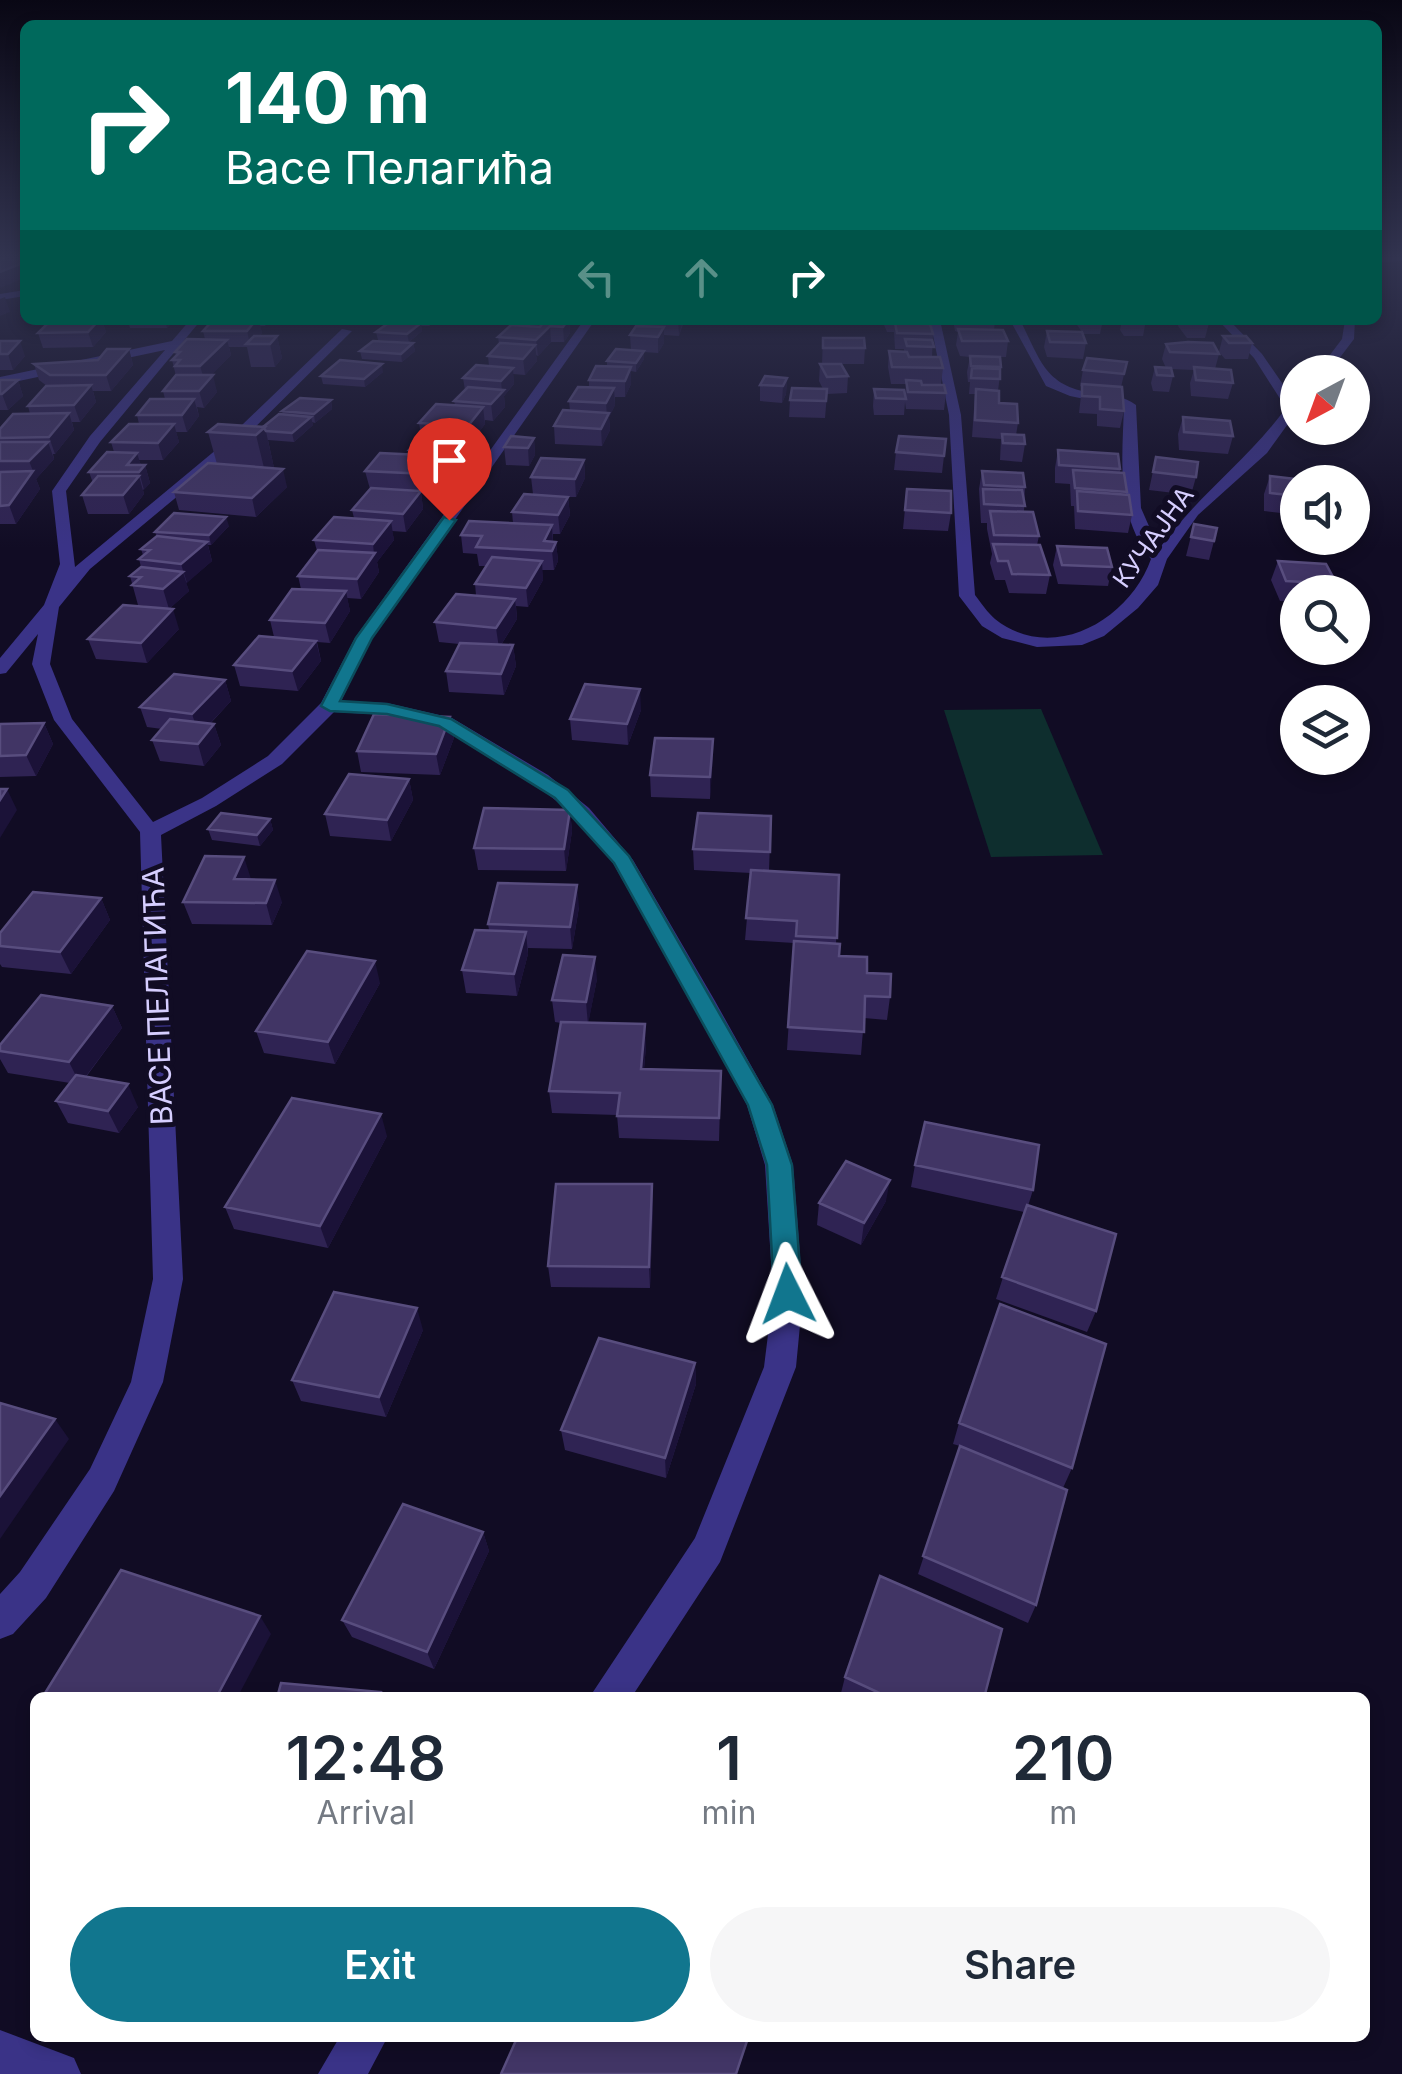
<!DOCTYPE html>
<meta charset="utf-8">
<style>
body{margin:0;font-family:Inter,sans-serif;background:#f6f6f7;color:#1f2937;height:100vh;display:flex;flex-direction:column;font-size:38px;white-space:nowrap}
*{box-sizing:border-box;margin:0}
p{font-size:32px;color:#747a83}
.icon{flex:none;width:55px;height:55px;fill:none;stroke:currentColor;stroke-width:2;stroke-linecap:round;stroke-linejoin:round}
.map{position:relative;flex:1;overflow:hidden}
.panel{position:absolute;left:30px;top:1692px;width:1340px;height:350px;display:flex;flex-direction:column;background:#fff;border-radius:15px;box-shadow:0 5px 15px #0003}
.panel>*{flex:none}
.banner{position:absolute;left:20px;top:20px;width:1362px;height:305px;border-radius:15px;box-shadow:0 5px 15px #0003;background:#00695c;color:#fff;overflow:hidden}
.needle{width:65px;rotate:221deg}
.controls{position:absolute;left:1280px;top:355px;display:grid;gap:20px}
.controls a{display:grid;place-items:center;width:90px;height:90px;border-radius:50%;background:#fff;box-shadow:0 5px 15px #0003;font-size:50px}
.pin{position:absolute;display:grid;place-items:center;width:85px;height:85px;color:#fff;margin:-102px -42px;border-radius:50% 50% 50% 0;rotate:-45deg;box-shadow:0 0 10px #0007}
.pin .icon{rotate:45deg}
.me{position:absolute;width:110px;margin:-55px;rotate:357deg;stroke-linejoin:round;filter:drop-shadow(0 0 8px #0008)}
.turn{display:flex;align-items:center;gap:35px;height:210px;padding:0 40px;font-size:45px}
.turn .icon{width:130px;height:130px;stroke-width:2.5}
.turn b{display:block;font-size:70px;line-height:85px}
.lanes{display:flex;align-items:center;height:95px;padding:0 40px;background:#0003;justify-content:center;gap:50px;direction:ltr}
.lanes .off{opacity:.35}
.eta{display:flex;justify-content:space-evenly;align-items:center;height:170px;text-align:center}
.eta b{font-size:60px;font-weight:600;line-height:70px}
.button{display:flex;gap:20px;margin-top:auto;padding:20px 40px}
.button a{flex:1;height:115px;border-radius:60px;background:#11768e;color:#fff;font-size:40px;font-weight:600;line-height:115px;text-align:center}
.button a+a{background:#f6f6f7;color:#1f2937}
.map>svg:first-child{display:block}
.green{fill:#0e2e2e}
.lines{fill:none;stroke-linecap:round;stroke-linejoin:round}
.minor{fill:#3a3387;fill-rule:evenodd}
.wall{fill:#2f2353}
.shaded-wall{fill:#1b1238}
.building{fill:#413565;stroke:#584d7e;stroke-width:2.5}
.route{fill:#11768e;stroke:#0b4d5c;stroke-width:2.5}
.labels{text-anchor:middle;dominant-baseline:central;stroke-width:10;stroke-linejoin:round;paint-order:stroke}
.far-street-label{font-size:25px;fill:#d6ceff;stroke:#110c24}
.street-label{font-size:30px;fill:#d6ceff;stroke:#110c24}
</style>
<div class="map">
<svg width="1402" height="2074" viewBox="0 0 1402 2074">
<rect width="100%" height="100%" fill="#110c24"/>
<path class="green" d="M1041 709 1103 855 991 857 944 710Z"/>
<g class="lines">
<path class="minor" d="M25 257V261L0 268V262Z
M1378 257H1402V261L1378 262Z
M25 290V296L0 300V294Z
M190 320H201L100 442 66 491 75 567 217 449 342 329 352 331 227 455 90 569 59 607 50 664 72 719 153 822 202 798 268 756 321 703 355 638 584 320H595L372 638 341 701 387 703 452 718 548 775 589 808 633 860 715 1001 773 1105 793 1165 803 1294 796 1367 720 1562 631 1698H589L695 1538 764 1367 773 1294 765 1165 747 1105 691 1001 613 863 575 816 534 783 439 726 387 715 334 712 282 764 216 806 161 835 183 1279 163 1382 114 1491 46 1598 13 1634 0 1639V1594L20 1572 90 1469 131 1382 153 1279 140 832 54 720 32 664 38 634 6 673 0 674V658L44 605 60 564 52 491 90 436 165 350 0 385V377L172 341Z
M930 320H940L961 415 975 595C981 603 988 613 995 619 1053 665 1130 619 1151 559 1116 516 1122 460 1124 407L1070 396 1046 386 1010 320H1020C1042 363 1045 387 1098 394 1112 396 1124 396 1136 405L1141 508 1159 549C1198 495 1247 461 1286 408L1254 358 1218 320H1229L1262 354 1293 399 1298 397V410L1267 453 1198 515 1167 559 1158 585 1138 608 1104 636 1082 645 1037 647 1002 638 982 626 959 596 949 415Z
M1345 320H1355L1354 339 1329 372H1317L1342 339Z
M0 2030 74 2058 81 2074H0Z
M339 2038H387L368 2074H318Z"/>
</g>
<path class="wall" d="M51 320H102L106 332 93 347 43 348 38 333Z
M128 320H174L167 328H130Z
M213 320H269L265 326H260L262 333 259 336H277L282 358 275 367H251L247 347H229L231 355 211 375 217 392 204 408 197 407 199 416 187 432H176L179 442 163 460H139L141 465H145L150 483 143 490 144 494 129 514H88L82 495 93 483 89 472 114 452 111 442 139 424 137 415 165 399 163 391 176 376 172 360 176 356 175 352 205 339 203 331Z
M396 320H437L429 326H421L422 331 409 342 378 340 376 332Z
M509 320H569L570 333 564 342H551L538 356 536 355 537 361 525 375 513 374 514 384 504 396 505 407 493 421 485 420V424L471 443H467L468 453 454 471 442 470 443 474 430 493 421 492 423 509 406 532 392 531 394 540 377 562 379 572 361 599 347 598 350 611 330 643 317 642 321 661 298 691 240 686 234 665 274 637 270 620 301 589 298 576 317 551 314 540 354 518 352 510 370 489 365 471 409 455V450L421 435 419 423 455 405 454 401 465 390 463 378 489 366 488 356 499 344 498 337 509 327Z
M637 320H683V324L679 336 664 335V343L658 353 644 352V359L636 372 631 371V384L625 397H615V405L609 417 610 430 602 446 555 444 554 426 570 411 569 401 589 387V380L607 366V361L631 350 630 335 637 326Z
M882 320H917V324L933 334 932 357 943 368 941 384H921L946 393 944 410 906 409 905 402 904 415H874L873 406 874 389 905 395 906 384H891L888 367 889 351 904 352V349H895L894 332H887Z
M953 320H995L994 330 1008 341 1006 357H1000L1001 367 998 391 999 403 1018 423 1016 435 1025 444 1022 462 1000 460 1001 439 972 437 975 394H969L970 382H968L967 372 970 357 960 356 956 345 958 332 955 331Z
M1076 320H1103L1100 334H1083L1086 343 1083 359 1047 357 1044 347 1047 331 1082 332 1075 322Z
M1122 320H1146L1143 336H1124L1120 330Z
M1180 320H1207L1209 323 1205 338H1187L1178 326Z
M1223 336 1252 343 1248 359H1225L1219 352Z
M823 338 865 348 864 364H841L848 376 847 393 827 394 825 418 789 417 790 400 823 389 819 381 820 364H822Z
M0 341 25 356 13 370H0Z
M413 343 415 351 402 362 362 359 360 351Z
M1166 344 1219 354 1215 369 1233 383 1228 399 1191 396 1190 383 1194 370 1171 369 1173 376 1169 392 1153 391 1151 383 1155 367 1166 368 1162 359Z
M129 349 133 365 111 391H93L96 402 80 422H72L74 430 55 454H53L54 459 36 479 40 489 16 524H0V429L30 414 28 406 47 386 39 380 34 364 98 360Z
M1127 362 1121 387 1124 411 1120 428 1097 426V414L1079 413 1082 387 1080 386 1083 370Z
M383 372 365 387 323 384 321 376Z
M787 378 786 394 782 403 760 401V385Z
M0 380H18L23 396 8 410H0Z
M331 400 332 409 315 423 312 422 313 425 294 442 268 440 274 468 287 487 256 517 179 510 174 492 217 464 208 432 263 427 283 415 282 411Z
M1183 417 1233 436 1228 454 1179 450 1178 434Z
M534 438 535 455 529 466 506 465 504 447Z
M946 439 942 473 894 470 896 452Z
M1058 450 1120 469V473L1132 515 1128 533 1075 529 1074 506H1071L1070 484 1055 483V468Z
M1156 457 1196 477 1191 495 1149 490Z
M584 460 585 478 576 497H568L570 515 560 534H553V542H556L558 561 554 570H542L543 580 528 607 516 606 517 619 501 645H513L516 666 504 695 449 692 446 671 459 644 439 642 435 622 476 595 475 584 486 566H479L477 554 463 553 461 535 513 523 512 512 533 494 531 477Z
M982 471 1025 487 1024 512 1039 536 1037 545 1050 575 1046 594 1009 593 1005 580H995L990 563 992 554 987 529V523H981L979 489Z
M1270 476 1298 482V515L1264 511V494Z
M907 489 951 513 948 531 903 529Z
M1194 524 1214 541 1209 560 1186 556Z
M229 526 211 545H208L212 561 186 583 189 591 169 609 138 605 130 576 141 567 139 559 143 555 141 549 157 537 155 532Z
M1057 546 1112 567 1108 586 1058 584 1053 565Z
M1278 561 1341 592H1298V602L1280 601 1271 580Z
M179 629 147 663 96 659 88 639Z
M225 680 231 701 210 724H214L221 745 204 766 160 761 152 740 162 729 147 727 140 707Z
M641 710 628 745 572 740 570 719Z
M450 717 454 738 440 775 361 772 357 751Z
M44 723 53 744 36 776 0 777V724Z
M713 739 710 799 651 797 650 775Z
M409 779 413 800 391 841 330 836 325 814Z
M570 810 572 831 566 871 478 870 474 848Z
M771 816 769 871 839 875 836 944 839 956 867 973 890 997 887 1020 864 1018 861 1055 787 1050 794 943 745 940 751 873 694 870 693 849Z
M270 819 273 830 260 846 212 840 208 829Z
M101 898 110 920 71 974 2 967 0 964V933Z
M183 902H282L272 925 192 924Z
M579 907 572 949 528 948V954L517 996 466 993 462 970 489 930 488 924Z
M597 979 588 1023 646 1046 644 1069 721 1071 719 1141 619 1138 617 1115 552 1113 549 1091 561 1023 555 1022 552 1000Z
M380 983 335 1064 264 1053 256 1031Z
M112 1006 122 1028 86 1077 138 1107 119 1133 68 1123 56 1101 70 1083 8 1073 0 1059V1045Z
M387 1136 328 1248 234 1229 225 1207Z
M915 1165 1033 1190 1028 1206 1096 1311 1087 1332 996 1299 1024 1212 911 1187Z
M652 1184 653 1206 650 1288 551 1287 548 1266Z
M886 1201 861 1245 817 1225 819 1203Z
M423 1330 386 1417 301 1401 292 1380Z
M695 1363 696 1384 666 1478 565 1450 561 1430Z
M959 1423 1072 1468 1063 1488 1036 1605 1028 1623 918 1574 960 1446 953 1444Z
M483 1532 489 1551 434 1669 352 1637 342 1620Z
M845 1677 984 1698H850L841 1693Z"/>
<path class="shaded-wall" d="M25 262V278L0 288V272Z
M5 297 10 312 0 316V299Z
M99 320H102L106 332 93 347 88 332Z
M165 320H174L167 328Z
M256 320H259L262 333 253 344H250L247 331Z
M568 320H569L570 333 564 342 563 327Z
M678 320H683L679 336Z
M421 323 422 331 409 342 407 334Z
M550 326 551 342 538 356 536 340Z
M664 327V343L658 353V337Z
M277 336 282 358 275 367 270 344Z
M227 340 231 355 205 382 200 366Z
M20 341 25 356 13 370 8 354Z
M413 343 415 351 402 362 401 354Z
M535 345 537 361 525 375 523 359Z
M129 349 133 365 111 391 106 375Z
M644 351V359L636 372V363Z
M382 364 383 372 365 387 364 379Z
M631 367V384L625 397V381Z
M513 368 514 384 504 396 505 407 493 421 491 404 502 392 501 381Z
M213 375 217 392 204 408 199 391Z
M787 378 786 394 782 403 783 386Z
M18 380 23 396 8 410 2 394Z
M91 385 96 402 80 422 74 405Z
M614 388 615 405 609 417 610 430 602 446 601 429 607 416 606 403Z
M194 399 199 416 187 432 182 415Z
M331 400 332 409 315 423 314 414Z
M483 407 485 424 471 443 468 426Z
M69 413 74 430 55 454 49 437Z
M311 417 313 425 294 442 292 433Z
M174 424 179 442 163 460 158 443Z
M265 427 274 468 266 476 256 435Z
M466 435 468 453 454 471 452 453Z
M534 438 535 455 529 466 528 448Z
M48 442 54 459 36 479 40 489 16 524 9 505 33 471 29 461Z
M137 453 142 469 145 465 150 483 144 490 139 472 127 465Z
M440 456 443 474 430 493 427 474Z
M584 460 585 478 576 497 575 479Z
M283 469 287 487 256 517 252 498Z
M139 476 144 494 129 514 123 495Z
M421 491 423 509 406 532 403 514Z
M568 497 570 515 560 534 558 515Z
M226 517 229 526 211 545 209 535Z
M391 521 394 540 377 562 379 572 361 599 357 579 374 554 373 544Z
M552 525 553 544 544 541Z
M207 542 212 561 187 583 181 564Z
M556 542 558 561 554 570 552 551Z
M542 561 543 580 528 607 526 588Z
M183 572 189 591 169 609 163 589Z
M346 591 350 611 330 643 325 623Z
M515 599 517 619 499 648 496 628Z
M173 609 179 629 147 663 141 643Z
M316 641 321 661 298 691 292 671Z
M513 645 516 666 504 695 501 674Z
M225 680 231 701 199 735 192 714Z
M640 689 641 710 628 745 627 724Z
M450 717 454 738 440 775 436 754Z
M44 723 53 744 36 776 26 755Z
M214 724 221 745 204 766 198 744Z
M713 739V760L710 799V777Z
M409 779 413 800 391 841 387 820Z
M7 789 17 810 0 838V800Z
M570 810 572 831 566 871 564 849Z
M270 819 273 830 260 846 257 835Z
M244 857 251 879H234Z
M275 880 282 902 272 925 266 903Z
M577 885 579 907 572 949 570 927Z
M101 898 110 920 71 974 60 952Z
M526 932 528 954 517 996 514 974Z
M595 957 597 979 588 1025 586 1002Z
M375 961 380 983 335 1064 328 1042Z
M112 1006 122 1028 80 1084 69 1062Z
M645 1024 646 1046 642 1091 641 1069Z
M128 1084 138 1107 119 1133 108 1111Z
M381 1114 387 1136 328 1248 320 1226Z
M890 1180 886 1201 861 1245 864 1223Z
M652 1184 653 1206 650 1288 649 1267Z
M417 1308 423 1330 386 1417 379 1397Z
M695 1363 696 1384 666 1478 665 1458Z
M55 1419 69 1439 0 1539V1496Z
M483 1532 489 1551 434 1669 427 1652Z
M260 1616 271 1634 237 1698H216Z"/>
<path class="building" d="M0 259 25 262 0 272Z
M51 320H99L88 332 38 333Z
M213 320H256L247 331H203Z
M545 320H568L563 327 550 326 536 340 498 337 511 325 540 327Z
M1189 320H1207L1209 323H1191Z
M391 321 421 323 407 334 376 332Z
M895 323 930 324 933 334 897 333Z
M636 326 664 327 658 337 630 335Z
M958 329 1003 330 1008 341H962Z
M1047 331 1082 332 1086 343 1050 342Z
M254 336H277L270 344H246Z
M1223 336H1246L1252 343H1229Z
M823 338H864L865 348H823Z
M187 339 227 340 200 366H175L180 360H172L180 352H175Z
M905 339 932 340 934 347 907 346Z
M0 341H20L8 354H0Z
M373 341 413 343 401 354 360 351Z
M1188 342 1213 343 1219 354 1170 352 1166 344Z
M500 343 535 345 523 359 488 356Z
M107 349H129L106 375H50L34 364 98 360Z
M616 349 644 351 636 363 607 361Z
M889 351 907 352 909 357H940L943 368 892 367Z
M970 356 1000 357 1001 367 971 366Z
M1087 358 1127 362 1124 374 1083 370Z
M340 360 382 364 364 379 321 376Z
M820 364H841L848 376 827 377Z
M476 365 513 368 501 381 463 378Z
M596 366 631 367 625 381 589 380Z
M1155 367 1171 368 1173 376 1157 375Z
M1194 367 1231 370 1233 383 1196 380Z
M972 368 1000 369V379L971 378Z
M176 375H213L199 391H163Z
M765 376 787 378 783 386 760 385Z
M0 380H18L2 394H0Z
M906 380 921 381 922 385H944L946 393 908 392Z
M1082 384 1122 387 1124 411 1100 409V397L1082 396Z
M91 385 74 405 28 406 46 386Z
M468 387 504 390 491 404 454 401Z
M578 387 614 388 606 403 569 401Z
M792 388 827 389 826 401 790 400Z
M874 389 904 390 906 399 876 398Z
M976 389 999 391V403L1017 404 1018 423 975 420Z
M300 398 331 400 314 414 282 411Z
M150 399H194L182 415H137Z
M436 404 483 407 468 426 419 423Z
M563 410 609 413 601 429 554 426Z
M69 413 49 437 0 438V429L13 414Z
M279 414 311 417 292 433 266 431 263 427Z
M1183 417 1230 421 1233 436 1184 432Z
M129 424H174L158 443 111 442Z
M218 424 265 427 256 435 208 432Z
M423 433 466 435 452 453 409 450Z
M1002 434 1024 435 1025 444 1003 443Z
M511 436 534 438 528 448 504 447Z
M899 436 946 439 944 456 896 452Z
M0 442H48L29 461H0Z
M1058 450 1118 454 1120 469 1059 465Z
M107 452 137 453 127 465H145L139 472H89Z
M380 453 440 456 427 474 365 471Z
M1156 457 1198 462 1196 477 1153 472Z
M541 458 584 460 575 479 531 477Z
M208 463 283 469 252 498 174 492Z
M1073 470 1124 473 1127 492 1075 488Z
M33 471 9 505 0 506V472Z
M982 471 1023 473 1025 487 984 485Z
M98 476H139L123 495H82Z
M1270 476 1321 482H1322H1298V496L1270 493Z
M371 488 421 491 403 514 352 510Z
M907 489 951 491V513L905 510Z
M983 489 1022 490 1025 506 984 504Z
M1077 491 1129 495 1132 515 1078 511Z
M524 494 568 497 558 515 512 512Z
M990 511 1033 512 1039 536 994 535Z
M174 513 226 517 209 535 155 532Z
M334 517 391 521 373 544 314 540Z
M469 521 552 525 544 541 556 542 552 551 476 547 482 536 461 535Z
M1194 524 1217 528 1214 541 1191 537Z
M157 536 207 542 181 564 139 559 150 550 141 549Z
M993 544 1040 545 1050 575 1012 574 1008 561H998Z
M1057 546 1107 548 1112 567 1062 565Z
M318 550 375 553 357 579 298 576Z
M492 557 542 561 526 588 475 584Z
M1278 561 1326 564 1341 592H1309L1304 582 1286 581Z
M141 567 183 572 163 589 132 585 141 577 130 576Z
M292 589 346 591 325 623 270 620Z
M456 594 515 599 496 628 435 622Z
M123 605 173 609 141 643 88 639Z
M259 636 316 641 292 671 234 665Z
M460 643 513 645 501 674 446 671Z
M174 674 225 680 192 714 140 707Z
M585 684 640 689 627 724 570 719Z
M374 714 450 717 436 754 357 751Z
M170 719 214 724 198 744 152 740Z
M44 723 26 755 0 756V724Z
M655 738 713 739 710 777 650 775Z
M349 774 409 779 387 820 325 814Z
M0 789H7L0 800Z
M484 808 570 810 564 849 474 848Z
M221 813 270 819 257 835 208 829Z
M698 813 771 816 770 852 693 849Z
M205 856 244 857 234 879 275 880 266 903 183 902Z
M751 870 839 875 837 938 796 936 797 921 746 918Z
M498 883 577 885 570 927 488 924Z
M33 892 101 898 60 952 0 946V933Z
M475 930 526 932 514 974 462 970Z
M794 941 840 944 839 956 867 957V973L891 974 890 997 865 996 864 1032 788 1027Z
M307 951 375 961 328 1042 256 1031Z
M563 955 595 957 586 1002 552 1000Z
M41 995 112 1006 69 1062 0 1051V1045Z
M561 1022 645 1024 641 1069 721 1071 719 1118 617 1116 620 1093 549 1091Z
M76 1075 128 1084 108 1111 56 1101Z
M292 1098 381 1114 320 1226 225 1207Z
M925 1122 1039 1145 1033 1190 915 1165Z
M846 1161 890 1180 864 1223 819 1203Z
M556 1184H652L649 1267 548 1266Z
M1027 1205 1116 1234 1096 1311 1002 1277Z
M334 1292 417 1308 379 1397 292 1380Z
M1000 1304 1106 1344 1072 1468 959 1423Z
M599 1338 695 1363 665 1458 561 1430Z
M0 1403 55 1419 0 1496Z
M960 1446 1067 1490 1036 1605 923 1556Z
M403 1504 483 1532 427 1652 342 1620Z
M121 1570 260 1616 216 1698H42Z
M880 1576 1002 1629 984 1698H890L845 1677Z
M281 1683 381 1692 380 1698H277Z
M517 2038H748L736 2074H501Z"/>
<linearGradient id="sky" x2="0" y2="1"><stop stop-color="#090714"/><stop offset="0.47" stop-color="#323450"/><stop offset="1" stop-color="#323450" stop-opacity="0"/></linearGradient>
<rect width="1402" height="548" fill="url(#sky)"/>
<path class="route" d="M444 517 456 520 372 638 340 701 387 704 451 719 568 790 629 856 772 1105 792 1165 802 1294 798 1302 788 1306 778 1302 774 1294 767 1165 748 1105 614 863 555 798 439 726 387 714 330 711 321 706 356 638Z"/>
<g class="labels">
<g class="far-street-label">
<text transform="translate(1153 537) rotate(-54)">КУЧАЈНА</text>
</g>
<g class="street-label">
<text transform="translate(157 996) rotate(-92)">ВАСЕ ПЕЛАГИЋА</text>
</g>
</g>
</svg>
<div class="controls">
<a><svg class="needle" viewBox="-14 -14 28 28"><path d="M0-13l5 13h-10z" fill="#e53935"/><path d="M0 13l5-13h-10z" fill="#747a83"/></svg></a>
<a><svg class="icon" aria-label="sound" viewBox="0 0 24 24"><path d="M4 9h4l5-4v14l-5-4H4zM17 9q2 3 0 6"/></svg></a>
<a><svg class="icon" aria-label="search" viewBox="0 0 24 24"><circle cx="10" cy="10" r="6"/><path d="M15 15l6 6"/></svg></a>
<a><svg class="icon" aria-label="layers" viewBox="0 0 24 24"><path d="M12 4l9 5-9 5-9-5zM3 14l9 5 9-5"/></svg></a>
</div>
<div class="pin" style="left:449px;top:520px;background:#d93025"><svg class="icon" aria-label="arrive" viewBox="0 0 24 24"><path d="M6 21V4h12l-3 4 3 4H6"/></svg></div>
<svg class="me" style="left:788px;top:1294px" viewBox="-20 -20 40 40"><path d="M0-17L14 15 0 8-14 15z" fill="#11768e" stroke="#fff" stroke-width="4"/></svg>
<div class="banner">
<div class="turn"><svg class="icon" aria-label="right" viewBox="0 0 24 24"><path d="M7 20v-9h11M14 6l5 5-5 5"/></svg><div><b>140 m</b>Васе Пелагића</div></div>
<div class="lanes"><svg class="icon off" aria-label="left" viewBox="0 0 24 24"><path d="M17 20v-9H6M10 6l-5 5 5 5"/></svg><svg class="icon off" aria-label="ahead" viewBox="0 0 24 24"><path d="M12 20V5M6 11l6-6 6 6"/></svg><svg class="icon" aria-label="right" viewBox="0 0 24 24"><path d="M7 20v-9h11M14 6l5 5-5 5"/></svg></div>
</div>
<section class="panel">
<div class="eta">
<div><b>12:48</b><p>Arrival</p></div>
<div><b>1</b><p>min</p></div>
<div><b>210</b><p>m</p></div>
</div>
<div class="button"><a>Exit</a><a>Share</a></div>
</section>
</div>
